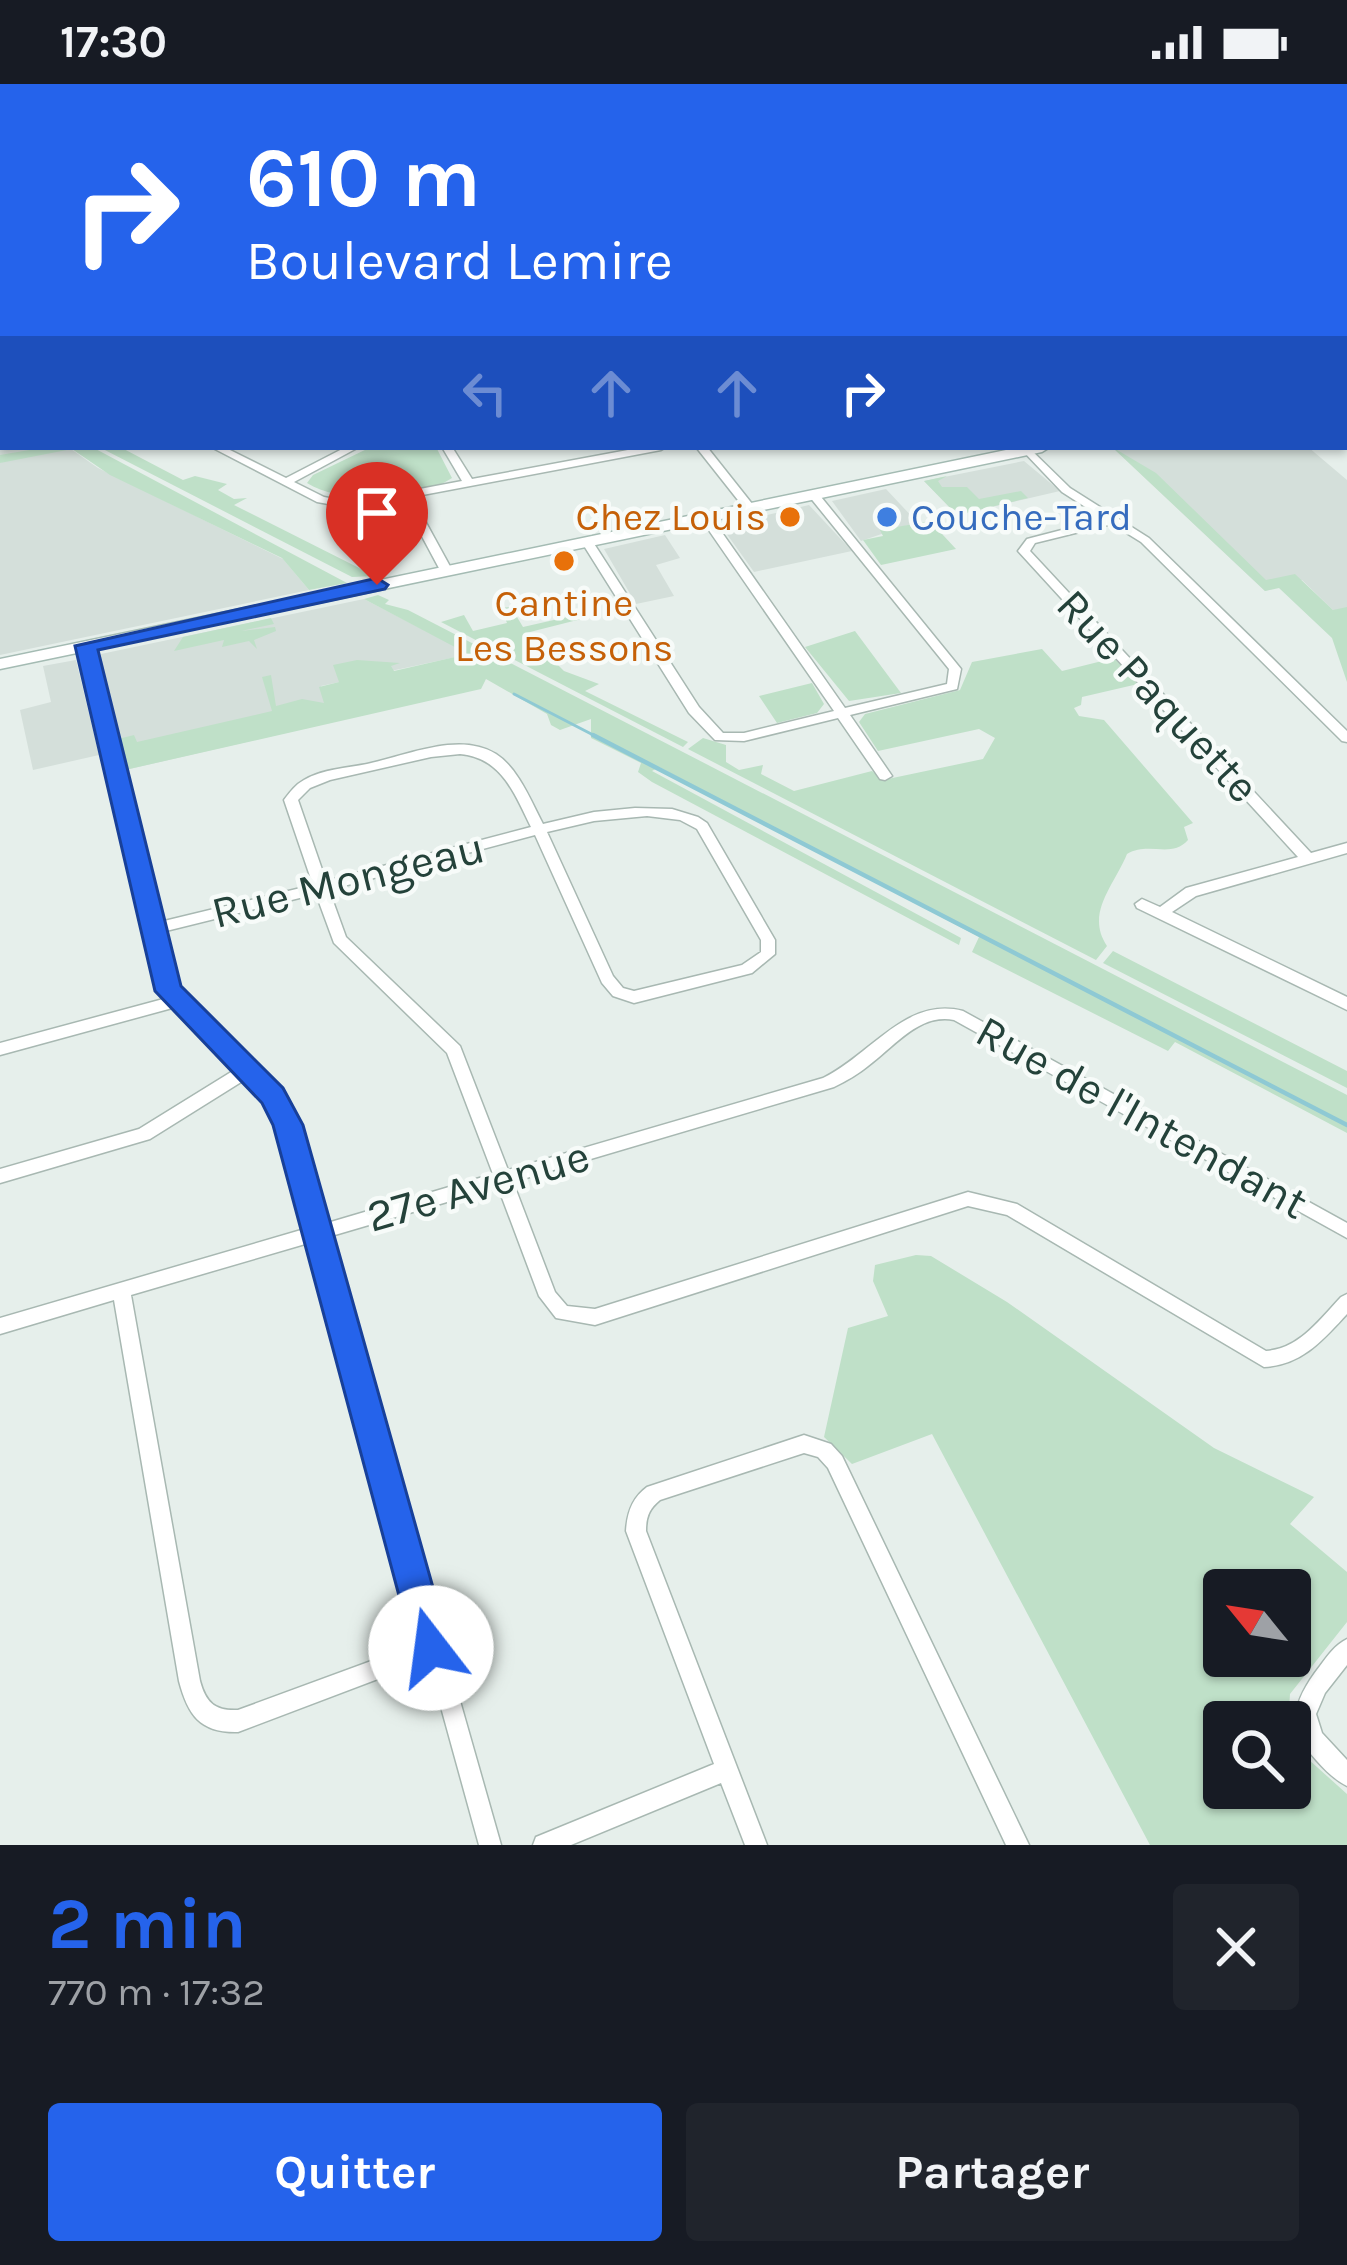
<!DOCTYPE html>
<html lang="fr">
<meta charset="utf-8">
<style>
body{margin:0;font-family:Karla,sans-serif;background:#20242c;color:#f1f3f6;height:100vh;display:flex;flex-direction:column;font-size:45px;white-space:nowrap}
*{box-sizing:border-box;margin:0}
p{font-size:39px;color:#9ea1a6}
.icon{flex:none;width:66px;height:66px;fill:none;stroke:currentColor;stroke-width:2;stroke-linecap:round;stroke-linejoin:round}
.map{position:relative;height:1761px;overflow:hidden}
.drawer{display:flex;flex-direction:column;background:#171b24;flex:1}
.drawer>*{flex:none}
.guide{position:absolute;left:0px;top:0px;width:1347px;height:366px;box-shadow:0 3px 9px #0004;background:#2563eb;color:#fff;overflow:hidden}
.needle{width:78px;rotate:300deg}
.controls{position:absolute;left:1203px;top:1485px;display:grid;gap:24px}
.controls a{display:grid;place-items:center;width:108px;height:108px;border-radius:12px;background:#171b24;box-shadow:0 3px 9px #0004;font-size:60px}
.pin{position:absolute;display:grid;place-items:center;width:102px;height:102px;color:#fff;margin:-123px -51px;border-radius:50% 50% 50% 0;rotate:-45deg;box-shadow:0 0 12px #0007}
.pin .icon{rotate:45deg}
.me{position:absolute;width:132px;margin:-66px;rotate:345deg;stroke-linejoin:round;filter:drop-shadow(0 0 9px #0008)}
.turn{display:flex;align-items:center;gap:42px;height:252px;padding:0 48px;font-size:54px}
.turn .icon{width:156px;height:156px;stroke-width:2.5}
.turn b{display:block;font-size:84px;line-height:102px}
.lanes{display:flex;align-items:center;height:114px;padding:0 48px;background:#0003;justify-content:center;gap:60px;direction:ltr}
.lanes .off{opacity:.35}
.round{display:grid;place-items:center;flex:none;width:126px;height:126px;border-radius:12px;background:#20242c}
.summary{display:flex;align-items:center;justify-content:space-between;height:204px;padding:0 48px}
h1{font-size:72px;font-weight:700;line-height:90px;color:#2563eb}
.button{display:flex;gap:24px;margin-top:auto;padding:24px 48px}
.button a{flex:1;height:138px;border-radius:12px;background:#2563eb;color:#fff;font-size:48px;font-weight:700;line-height:138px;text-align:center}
.button a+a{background:#20242c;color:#f1f3f6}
.status{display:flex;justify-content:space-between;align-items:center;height:84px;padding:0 60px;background:#171b24;direction:ltr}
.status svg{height:33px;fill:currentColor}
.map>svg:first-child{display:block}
.built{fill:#d4dfda}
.green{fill:#bfe0c8;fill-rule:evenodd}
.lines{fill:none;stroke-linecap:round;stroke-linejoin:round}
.stream-far1{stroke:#8ec9d4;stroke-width:3}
.stream{stroke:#8ec9d4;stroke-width:4.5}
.minor-casing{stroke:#a8b8b2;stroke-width:3}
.secondary-casing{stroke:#a4bbb3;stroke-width:3}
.minor{fill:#fff;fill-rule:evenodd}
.secondary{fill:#fff;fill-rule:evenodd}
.route{fill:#2563eb;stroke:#184099;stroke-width:3}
.food-dot{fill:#e8710a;stroke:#f7fbf9;stroke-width:4.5}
.shop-dot{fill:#3f7fe0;stroke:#f7fbf9;stroke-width:4.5}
.labels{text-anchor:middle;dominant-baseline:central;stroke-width:9;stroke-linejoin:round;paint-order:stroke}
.far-food-label{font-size:39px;fill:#c56008;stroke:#f7fbf9;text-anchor:end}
.far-shop-label{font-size:39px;fill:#366cbe;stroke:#f7fbf9;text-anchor:start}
.street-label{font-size:45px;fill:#24423a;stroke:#f7fbf9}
</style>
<div class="status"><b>17:30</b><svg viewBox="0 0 49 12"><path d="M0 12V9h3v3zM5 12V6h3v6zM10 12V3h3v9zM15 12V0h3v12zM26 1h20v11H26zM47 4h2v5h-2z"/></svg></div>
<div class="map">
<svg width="1347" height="1761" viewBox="0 0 1347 1761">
<rect width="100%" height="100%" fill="#e6efeb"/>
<path class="built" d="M0 319 3 363H68L98 384 283 475 309 506 0 571Z
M1112 363H1308L1347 396V531L1333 526 1302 496 1265 507Z
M1024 377 1060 407 957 431 924 397Z
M886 405 917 438 861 457 832 417Z
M809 421 852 467 754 488 721 442Z
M665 451 680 474 656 481 674 512 636 520 604 465Z
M364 515 470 570 321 602 333 638 125 686 96 579 101 570Z
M76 576 99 671 33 686 20 626 51 618 43 582Z"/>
<path class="green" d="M47 363H92L347 499 309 506 282 474 110 391 72 365 0 379V371Z
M99 363H120L183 396 195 392 227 400 218 406 234 415 247 414 234 421 375 492 352 493Z
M371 363H436L452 394C417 417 342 421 307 399L313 391Z
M1112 363 1156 389 1266 496 1295 490 1333 526 1347 523V598L1332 554 1279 504 1265 507Z
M947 392 938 397 942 403H967L979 415 1021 407 1028 414 957 431 924 397Z
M930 437 956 465 881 481 863 456 883 452 880 446Z
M378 511 389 516 385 520 408 526 1347 1011V1049L1175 958 1168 967 972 868 979 853 659 683 652 687 961 854 959 861 652 698 638 688 641 679 591 654V635L560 646 551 641 547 630 486 595 481 605 125 686 118 655 134 651 137 658 272 627 262 593 271 591 276 622 302 615 324 619 319 603 339 598 333 581 357 576 400 579 391 582 394 587 468 570 364 515Z
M511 523 523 543 598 526 601 530 526 549 542 573 597 564 553 576 564 587 599 600 585 607 688 658 683 663 441 538 464 531 473 547 507 539 501 524Z
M271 534 274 540 241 547 275 543 276 547 254 556 257 565 249 557 222 563 224 556 174 567 183 553Z
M855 547 901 609 849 617 805 563Z
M1042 565 1062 587 1114 574 1138 600 1082 613 1081 621 1074 624 1079 632 1104 636 1193 739 1184 743 1188 756C1171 775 1149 757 1127 770 1114 802 1085 829 1107 862L1096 876 688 665 703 654 726 661V678L739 686 763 681 761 690 794 707 872 687 883 696 983 675 995 654 979 645 878 667 859 638 865 630 960 606 972 578Z
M812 599 824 620 817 629 777 639 759 612Z
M1113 867 1347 987V1004L1103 879Z
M916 1171 931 1172 1007 1218 1214 1364 1314 1413 1290 1440 1347 1488V1538L1290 1610 1288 1638H1224V1704H1290V1646L1308 1675 1347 1710V1761H1150L932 1350 852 1380 824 1353 848 1244 888 1232 873 1197 875 1181ZM1224 1506H1290V1572H1224Z"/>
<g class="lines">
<path class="stream-far1" d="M514 610 599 654"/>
<path class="stream" d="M593 651 1347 1041"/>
<g class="minor-casing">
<path id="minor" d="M725 0H733L736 3H728Z
M829 0H837L840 3H832Z
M940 0H949L953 3H944Z
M1053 0H1062L1065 3H1056Z
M1344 119H1347V125H1344Z
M0 120H3V126H0Z
M1344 188 1347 189V196L1344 195Z
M1344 285 1347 286V293L1344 292Z
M211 363H224L286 394 346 363H359L294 398 324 413 351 418 462 397 442 363H452L472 395 644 363H666L661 366 412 413 452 486 446 490 440 486 402 415 351 424 317 418Z
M696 363H707L753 421V425H745Z
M1028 363 1070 404 1149 454 1347 647V658L1342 657 1141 458 1112 440 1035 459 1030 467 1311 769 1347 759V769L1196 812 1172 828 1347 913V926L1137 824 1135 820 1142 815 1160 823 1186 804 1298 773 1018 467 1027 455 1104 435 1062 408 1022 366Z
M813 407 817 408 961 585 957 605 850 631 892 692 885 696 880 695 838 634 744 657 715 656 689 629 581 457 587 454 591 455 699 623 723 649H744L834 627 699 432 705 429 709 430 845 624 947 600 949 585 809 412 807 410Z
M86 558 92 562 160 838 313 801 284 716C290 708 295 701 304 696 323 685 346 684 367 680 406 672 459 647 496 670 518 684 531 717 543 740L594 728 635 724 672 725 698 733 707 739 775 856V870L752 889 634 919 613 912 602 899 535 751 329 806 346 853 460 962 508 1086 823 994C871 971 906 912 963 927L1347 1139V1154L954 936C919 929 894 963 868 982 857 991 846 997 834 1003L513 1098 555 1208 567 1222 595 1225 968 1108 1017 1120 1266 1267C1299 1265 1320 1235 1341 1213L1347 1210V1230C1323 1256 1302 1281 1264 1283L1007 1131 968 1122 595 1241 556 1234 539 1212 498 1103 328 1153 501 1761H479L428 1576 238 1648C200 1649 188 1631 179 1597L114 1216 0 1250V1234L308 1144 280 1041 267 1016 246 995 150 1055 0 1099V1085L139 1045 236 985 176 923 0 971V959L167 914 161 907 80 562ZM460 670C502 674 514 709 531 743L326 797 298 716 310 704 330 696 431 673ZM647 732 680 736 697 745 761 856V868L742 881 634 907 623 904 613 892 547 748 594 737ZM316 810 334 859 447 969 493 1090 324 1140 296 1041 279 1008 176 905 162 848ZM312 1158 423 1558 238 1626C215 1627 206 1619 200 1597L131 1211Z
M804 1351 831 1360 842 1372 1029 1761H1006L828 1384 818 1373 804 1369 660 1416C649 1425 646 1433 646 1447L767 1761H745L721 1699 571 1761H533L536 1753 714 1680 626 1447C627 1429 632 1414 647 1403Z
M1347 1555V1581L1325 1609 1316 1630 1322 1649 1347 1676V1702C1335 1696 1326 1687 1317 1677 1285 1642 1293 1617 1320 1582 1328 1571 1335 1561 1347 1555Z"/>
</g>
<g class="secondary-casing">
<path id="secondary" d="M1181 0H1194L1196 3H1183Z
M1344 91 1347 92V101L1344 100Z
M1344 296H1347V305H1344Z
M1020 363H1050L1042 368 0 585V575Z"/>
</g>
<use href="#minor" class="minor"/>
<use href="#secondary" class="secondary"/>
</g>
<path class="route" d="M377 494 388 501 385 505 98 566 181 902 283 1004 303 1041 450 1564 445 1578 431 1583 418 1578 413 1564 273 1041 262 1019 155 907 75 562Z"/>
<g class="food-dot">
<circle cx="790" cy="433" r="12"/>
<circle cx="564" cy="477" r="12"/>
</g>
<circle class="shop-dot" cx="887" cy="433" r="12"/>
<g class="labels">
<g class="far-food-label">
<text x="766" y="433">Chez Louis</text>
<text x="564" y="519" text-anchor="middle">Cantine<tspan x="564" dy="45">Les Bessons</tspan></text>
</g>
<g class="far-shop-label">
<text x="911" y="433">Couche-Tard</text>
</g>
<g class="street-label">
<text transform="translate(1158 612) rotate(47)">Rue Paquette</text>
<text transform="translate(348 796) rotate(-14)">Rue Mongeau</text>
<text transform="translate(1142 1033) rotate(29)">Rue de l'Intendant</text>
<text transform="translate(478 1102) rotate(-16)">27e Avenue</text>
</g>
</g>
</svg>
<div class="controls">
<a><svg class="needle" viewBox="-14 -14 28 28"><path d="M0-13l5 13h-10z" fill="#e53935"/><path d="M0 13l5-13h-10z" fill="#9ea1a6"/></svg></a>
<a><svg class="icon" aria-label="search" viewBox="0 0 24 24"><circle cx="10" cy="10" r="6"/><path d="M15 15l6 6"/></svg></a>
</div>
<div class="pin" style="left:377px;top:501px;background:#d93025"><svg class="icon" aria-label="arrive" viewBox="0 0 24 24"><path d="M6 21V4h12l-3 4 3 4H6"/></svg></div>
<svg class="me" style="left:431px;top:1564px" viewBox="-20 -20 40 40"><circle r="19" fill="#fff"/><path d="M0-13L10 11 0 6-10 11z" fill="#2563eb"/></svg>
<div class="guide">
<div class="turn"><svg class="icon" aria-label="right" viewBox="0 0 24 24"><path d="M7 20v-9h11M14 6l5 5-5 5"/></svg><div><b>610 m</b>Boulevard Lemire</div></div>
<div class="lanes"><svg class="icon off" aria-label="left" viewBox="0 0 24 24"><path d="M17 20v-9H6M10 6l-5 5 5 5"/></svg><svg class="icon off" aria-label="ahead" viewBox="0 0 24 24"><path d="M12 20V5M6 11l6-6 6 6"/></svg><svg class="icon off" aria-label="ahead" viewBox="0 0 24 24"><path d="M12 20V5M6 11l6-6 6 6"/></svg><svg class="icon" aria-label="right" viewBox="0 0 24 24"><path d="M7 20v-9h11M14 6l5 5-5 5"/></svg></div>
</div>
</div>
<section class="drawer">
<div class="summary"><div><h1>2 min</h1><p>770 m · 17:32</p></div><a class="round"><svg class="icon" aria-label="close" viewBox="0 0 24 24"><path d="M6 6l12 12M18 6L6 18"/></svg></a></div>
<div class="button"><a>Quitter</a><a>Partager</a></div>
</section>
